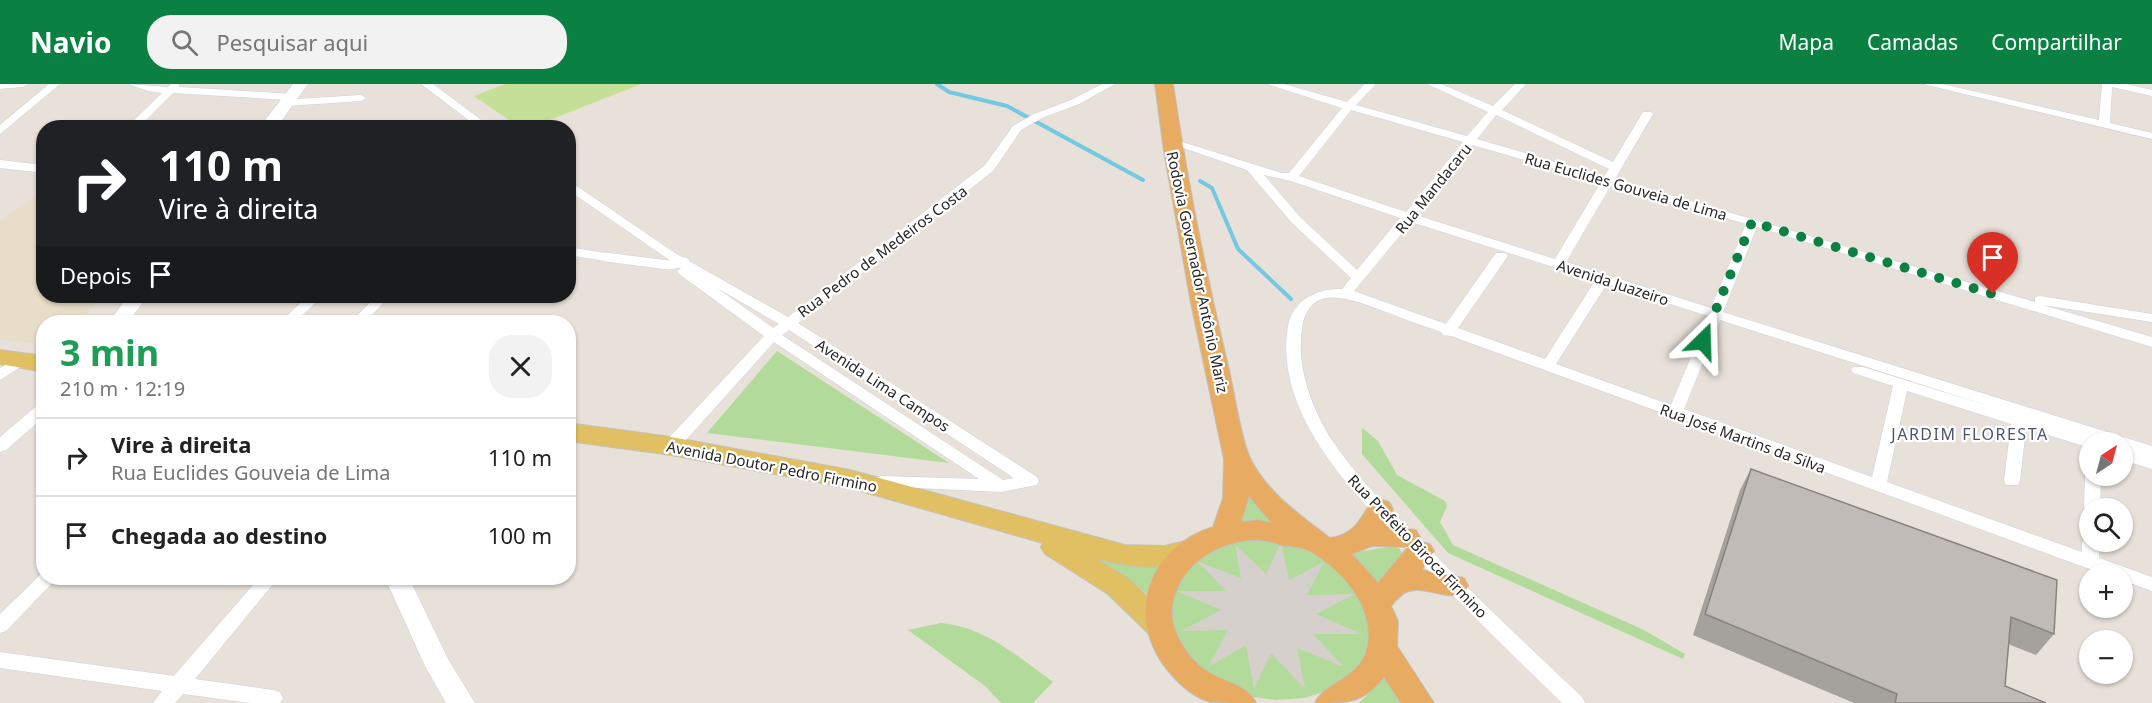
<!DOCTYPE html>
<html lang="pt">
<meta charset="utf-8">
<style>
body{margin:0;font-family:"Noto Sans",sans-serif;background:#f2f2f2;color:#222;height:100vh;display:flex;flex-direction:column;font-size:22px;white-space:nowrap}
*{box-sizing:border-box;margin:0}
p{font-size:20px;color:#767676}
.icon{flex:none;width:33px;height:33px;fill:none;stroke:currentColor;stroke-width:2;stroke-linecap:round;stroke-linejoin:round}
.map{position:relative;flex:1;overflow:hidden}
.panel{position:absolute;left:36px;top:231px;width:540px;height:270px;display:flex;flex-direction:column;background:#fff;border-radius:24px;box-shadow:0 2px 4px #0004}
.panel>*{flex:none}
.hud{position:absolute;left:36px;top:36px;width:540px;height:183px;border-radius:24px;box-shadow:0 2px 4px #0004;background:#202124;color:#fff;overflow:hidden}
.needle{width:39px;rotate:36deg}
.tools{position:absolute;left:2079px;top:348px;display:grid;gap:12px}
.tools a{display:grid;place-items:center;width:54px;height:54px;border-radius:50%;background:#fff;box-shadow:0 2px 4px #0004;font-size:30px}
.pin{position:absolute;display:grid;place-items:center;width:51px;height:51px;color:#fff;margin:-62px -26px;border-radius:50% 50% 50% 0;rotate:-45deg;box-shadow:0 0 6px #0007}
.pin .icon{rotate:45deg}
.me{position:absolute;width:66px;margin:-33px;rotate:22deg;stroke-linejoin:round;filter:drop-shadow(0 0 4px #0008)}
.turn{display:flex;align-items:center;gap:21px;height:126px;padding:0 24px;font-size:27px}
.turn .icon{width:78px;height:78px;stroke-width:2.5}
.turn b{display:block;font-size:42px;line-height:51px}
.then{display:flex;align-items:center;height:57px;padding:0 24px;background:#0003;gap:12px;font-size:22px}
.round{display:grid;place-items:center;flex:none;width:63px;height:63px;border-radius:24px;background:#f2f2f2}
.overview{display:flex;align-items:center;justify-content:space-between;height:102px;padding:0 24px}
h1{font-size:36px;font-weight:700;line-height:45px;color:#1e9e55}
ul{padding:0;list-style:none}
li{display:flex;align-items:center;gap:18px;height:78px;padding:0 24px;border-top:2px solid #e0e0e0}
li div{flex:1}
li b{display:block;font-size:22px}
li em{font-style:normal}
header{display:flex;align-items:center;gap:36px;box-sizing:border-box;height:84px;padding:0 30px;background:#0b8043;color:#fff}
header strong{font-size:28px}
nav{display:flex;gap:33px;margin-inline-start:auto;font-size:21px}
.search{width:420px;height:54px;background:#f2f2f2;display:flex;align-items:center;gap:15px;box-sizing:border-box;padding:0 21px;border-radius:24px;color:#767676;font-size:22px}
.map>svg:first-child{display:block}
.education{fill:#e8ddc9}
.green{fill:#b2da9a}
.pitch{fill:#c4e096}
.plaza{fill:#d5d0cb}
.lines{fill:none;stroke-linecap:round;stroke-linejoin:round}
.stream{stroke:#75c8e1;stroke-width:4}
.pedestrian-casing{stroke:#ced2de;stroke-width:10}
.minor-casing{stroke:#ced2de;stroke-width:1}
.secondary-casing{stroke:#ced2de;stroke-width:1}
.primary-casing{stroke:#c2c2c2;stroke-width:2}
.trunk-casing{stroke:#c2c2c2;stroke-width:2}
.pedestrian{stroke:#fff;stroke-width:9}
.minor{fill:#fff;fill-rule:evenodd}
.secondary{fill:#fff;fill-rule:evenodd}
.primary{fill:#e1c064;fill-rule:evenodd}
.trunk{fill:#e7ac61;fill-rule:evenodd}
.wall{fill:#a5a19d}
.building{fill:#c0bbb6;stroke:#86837f;stroke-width:1.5}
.route{stroke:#0b8043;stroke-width:10;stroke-dasharray:0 18}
.labels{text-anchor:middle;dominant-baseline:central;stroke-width:4.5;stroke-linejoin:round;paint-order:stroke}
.street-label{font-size:15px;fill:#262626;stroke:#fff}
.neighbourhood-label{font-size:16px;letter-spacing:1.5px;fill:#4c5472;stroke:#fff}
</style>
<header>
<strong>Navio</strong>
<div class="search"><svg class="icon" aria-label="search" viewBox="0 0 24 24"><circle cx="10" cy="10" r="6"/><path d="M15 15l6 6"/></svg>Pesquisar aqui</div>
<nav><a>Mapa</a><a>Camadas</a><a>Compartilhar</a></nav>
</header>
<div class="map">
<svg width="2152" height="619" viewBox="0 0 2152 619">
<rect width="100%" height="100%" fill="#e8e1d9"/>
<path class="education" d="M43 108 44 212H102L79 238H44L43 261 0 255V137Z"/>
<path class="green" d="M777 267 949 379 707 349Z
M1362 344 1378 357 1397 391 1445 417 1447 422 1440 438 1453 461 1644 546 1685 570 1683 575 1448 469 1362 370Z
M1244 408 1287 443 1234 442Z
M1249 454 1301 461 1325 473 1360 508 1371 552 1365 573 1351 592 1330 606 1304 614 1275 616 1246 612 1196 584 1169 542 1173 499 1202 467Z
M1393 462 1400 465 1402 471 1378 502 1346 470Z
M1092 473 1132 481 1161 483 1148 511 1124 491Z
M941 539C986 543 1018 573 1053 598L1033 619H1001L985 602 908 546Z
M1385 588 1402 619H1359L1375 603Z"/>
<path class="pitch" d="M505 0H641L532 43H519L474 12Z"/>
<path class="plaza" d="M1281 458 1289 496 1324 478 1307 511 1355 510 1316 530 1362 550H1313L1344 583 1297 564 1305 605 1271 569 1254 605 1246 561 1208 583 1228 546 1181 547 1221 526 1177 507H1226L1197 477 1241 494 1235 460 1266 490Z"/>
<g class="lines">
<path class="stream" d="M937 0 949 8 1007 22 1143 96
M1200 97 1212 104 1238 165 1291 215"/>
<g class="pedestrian-casing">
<path id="pedestrian" d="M605 173 669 181 685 178"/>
</g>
<g class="minor-casing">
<path id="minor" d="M0 0H28L23 3 0 5Z
M49 0H60L0 50V41Z
M128 0 168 3 171 0H179V3L293 10 297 11V15L361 11 366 14 361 17 288 22 283 19 287 16 173 9 138 44H126L162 9 148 7Z
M421 0H433L492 44H479Z
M1102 0H1115L1079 20 1042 34 1021 46 993 87 798 239 1037 393 1039 397 1037 401 1001 408 876 402 874 398 876 394 882 392 979 395 774 258 677 366H665L663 362 665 358 764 252 679 190 677 187 681 184 568 106V96L675 169 788 233 985 81 1013 42 1034 30 1071 16ZM717 204 779 240 773 244ZM789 246 1014 394 1003 396 782 251Z
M1267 0H1284L1347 18 1365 0H1376L1356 21 1467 52 1488 28 1427 0H1441L1493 22 1515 0H1526L1502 26 1613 78 1643 28H1651L1653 30 1615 95 2035 218V213L2040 212 2152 230V238L2043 221 2152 253V263L1757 143 1723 228 2152 362V385L2122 376V365L2132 367 2122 364V358L2096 356 2098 358H2090V364L2026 344 2020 397 2018 401H2006L2004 397 2011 340 1907 307 1887 398 2082 468V458L2090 452V458H2100L2099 474 2152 493V507L2122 496V490H2106L2084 483 1678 334H1670L1668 331 1451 252 1443 251 1441 248C1423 242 1404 235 1386 228 1355 217 1309 195 1302 245 1296 282 1312 325 1332 356 1357 394 1390 426 1422 458 1474 511 1528 562 1582 613L1585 619H1562C1515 573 1468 528 1423 481 1365 420 1272 336 1288 242 1293 216 1317 204 1342 205L1351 194 1292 139 1247 86 1166 58 1172 55 1176 56 1282 89H1289L1342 24ZM1351 26 1463 58 1406 128 1299 92ZM1496 31 1609 85 1604 92 1477 55ZM1472 61 1601 98 1555 175 1416 131ZM1264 91 1291 97 1400 134 1357 186 1300 133ZM1611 101 1746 140 1711 224 1566 178ZM1411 138 1708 232 1671 321 1556 280 1605 203 1603 200H1593L1545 275 1458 244 1508 172 1506 169H1496L1446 240 1354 207ZM1720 236 1998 325 1863 283H1853L1851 286 1853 289 1893 302 1872 393 1684 325Z
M1923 0H1942L2099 36 2102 0H2126L2152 6V12L2112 3 2110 39 2152 49V55Z
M0 76 44 81V89L0 84Z
M568 163 605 169 612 173 605 177 568 171Z
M308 212H323L295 238H280Z
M376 212H390L365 238H351Z
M22 271 27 273 29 276 27 279 0 296V284Z
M44 319V333L6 366 0 368V353L39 320Z
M2090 387V392H2101L2100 424H2090V429L2084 424 2085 392Z
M42 489 44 494H57L6 547 0 549V530Z
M259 494H278L195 595 273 606 280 608 283 614 280 619H250L183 610 175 619H153L162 607 0 584V568L174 592Z"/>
</g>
<g class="secondary-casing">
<path id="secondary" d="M293 0H308L276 44H259Z
M128 212H148L128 238H109Z
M385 494H409L448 575 475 619H446L425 582Z"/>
</g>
<g class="primary-casing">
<path id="primary" d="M0 266 44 272V288L0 280Z
M568 339 671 353 850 386 1125 461 1164 462 1186 457 1196 461 1200 468 1196 475C1161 487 1130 484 1095 474L1128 494 1169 534 1174 542 1169 550 1159 554 1149 550 1108 510 1045 470 1041 463 1043 459 850 404 671 371 568 357Z"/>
</g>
<g class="trunk-casing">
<path id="trunk" d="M1155 0H1173C1187 96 1206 191 1229 286 1234 308 1241 355 1250 374 1266 408 1301 432 1330 454 1353 451 1360 437 1371 418L1380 415 1389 418 1393 425 1386 442 1416 446 1420 453 1417 457 1430 460 1434 467 1422 486 1464 494 1468 502 1464 510C1445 516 1424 501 1406 508 1401 510 1395 518 1391 522L1398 537 1397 562 1434 619H1401L1384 593C1363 619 1349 619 1315 619 1325 597 1359 596 1367 565 1377 524 1342 485 1308 466 1300 463 1289 462 1281 461 1274 459 1266 456 1258 456 1216 455 1171 486 1172 532 1173 552 1191 578 1208 588 1224 598 1248 601 1256 619 1243 619 1223 619 1210 618 1194 613 1181 602 1170 589 1124 536 1146 464 1213 443L1223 414 1224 375 1191 219 1164 67ZM1249 412 1272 439 1258 436 1241 438ZM1372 462 1408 463 1378 499 1352 470Z"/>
</g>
<use href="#pedestrian" class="pedestrian"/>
<use href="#minor" class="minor"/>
<use href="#secondary" class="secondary"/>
<use href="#primary" class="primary"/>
<use href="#trunk" class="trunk"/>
</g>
<path class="wall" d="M1751 385 2054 550 2036 571 2008 560 2005 602 2046 619H1854L1693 551 1740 406Z"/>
<path class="building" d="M1751 385 2057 496 2054 550 2011 533 2005 602 2046 619H1895L1897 610 1705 530Z"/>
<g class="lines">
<path class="route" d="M1703 257 1752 138 1993 210"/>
</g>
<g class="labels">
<g class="street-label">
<text transform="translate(1626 102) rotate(16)">Rua Euclides Gouveia de Lima</text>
<text transform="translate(1433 104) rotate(-51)">Rua Mandacaru</text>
<text transform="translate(882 167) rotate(-37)">Rua Pedro de Medeiros Costa</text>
<text transform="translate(1198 188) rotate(78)">Rodovia Governador Antônio Mariz</text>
<text transform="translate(1613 198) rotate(18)">Avenida Juazeiro</text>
<text transform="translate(883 301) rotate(33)">Avenida Lima Campos</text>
<text transform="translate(1743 354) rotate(20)">Rua José Martins da Silva</text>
<text transform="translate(772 382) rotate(11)">Avenida Doutor Pedro Firmino</text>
<text transform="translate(1418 462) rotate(46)">Rua Prefeito Biroca Firmino</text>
</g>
<g class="neighbourhood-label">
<text x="1970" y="350">JARDIM FLORESTA</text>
</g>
</g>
</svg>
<div class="tools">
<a><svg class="needle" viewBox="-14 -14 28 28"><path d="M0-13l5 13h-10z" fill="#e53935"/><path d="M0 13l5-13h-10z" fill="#767676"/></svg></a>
<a><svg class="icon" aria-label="search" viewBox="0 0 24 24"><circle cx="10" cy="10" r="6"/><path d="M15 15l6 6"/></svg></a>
<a>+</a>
<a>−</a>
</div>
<div class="pin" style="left:1993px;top:210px;background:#d93025"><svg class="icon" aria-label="arrive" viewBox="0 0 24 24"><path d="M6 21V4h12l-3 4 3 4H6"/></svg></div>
<svg class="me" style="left:1703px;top:257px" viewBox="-20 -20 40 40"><path d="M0-17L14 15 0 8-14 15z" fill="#0b8043" stroke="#fff" stroke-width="4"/></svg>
<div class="hud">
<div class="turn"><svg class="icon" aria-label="right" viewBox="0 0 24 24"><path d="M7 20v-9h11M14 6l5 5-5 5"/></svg><div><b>110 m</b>Vire à direita</div></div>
<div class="then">Depois<svg class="icon" aria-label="arrive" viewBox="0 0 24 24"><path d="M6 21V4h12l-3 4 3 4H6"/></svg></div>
</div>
<section class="panel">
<div class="overview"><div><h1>3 min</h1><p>210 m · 12:19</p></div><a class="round"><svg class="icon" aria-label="close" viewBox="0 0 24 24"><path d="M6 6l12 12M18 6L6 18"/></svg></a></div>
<ul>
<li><svg class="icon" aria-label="right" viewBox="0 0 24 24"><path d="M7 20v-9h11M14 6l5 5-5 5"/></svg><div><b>Vire à direita</b><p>Rua Euclides Gouveia de Lima</p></div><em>110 m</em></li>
<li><svg class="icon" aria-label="arrive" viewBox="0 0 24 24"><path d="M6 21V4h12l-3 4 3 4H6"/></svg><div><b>Chegada ao destino</b></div><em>100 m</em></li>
</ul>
</section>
</div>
